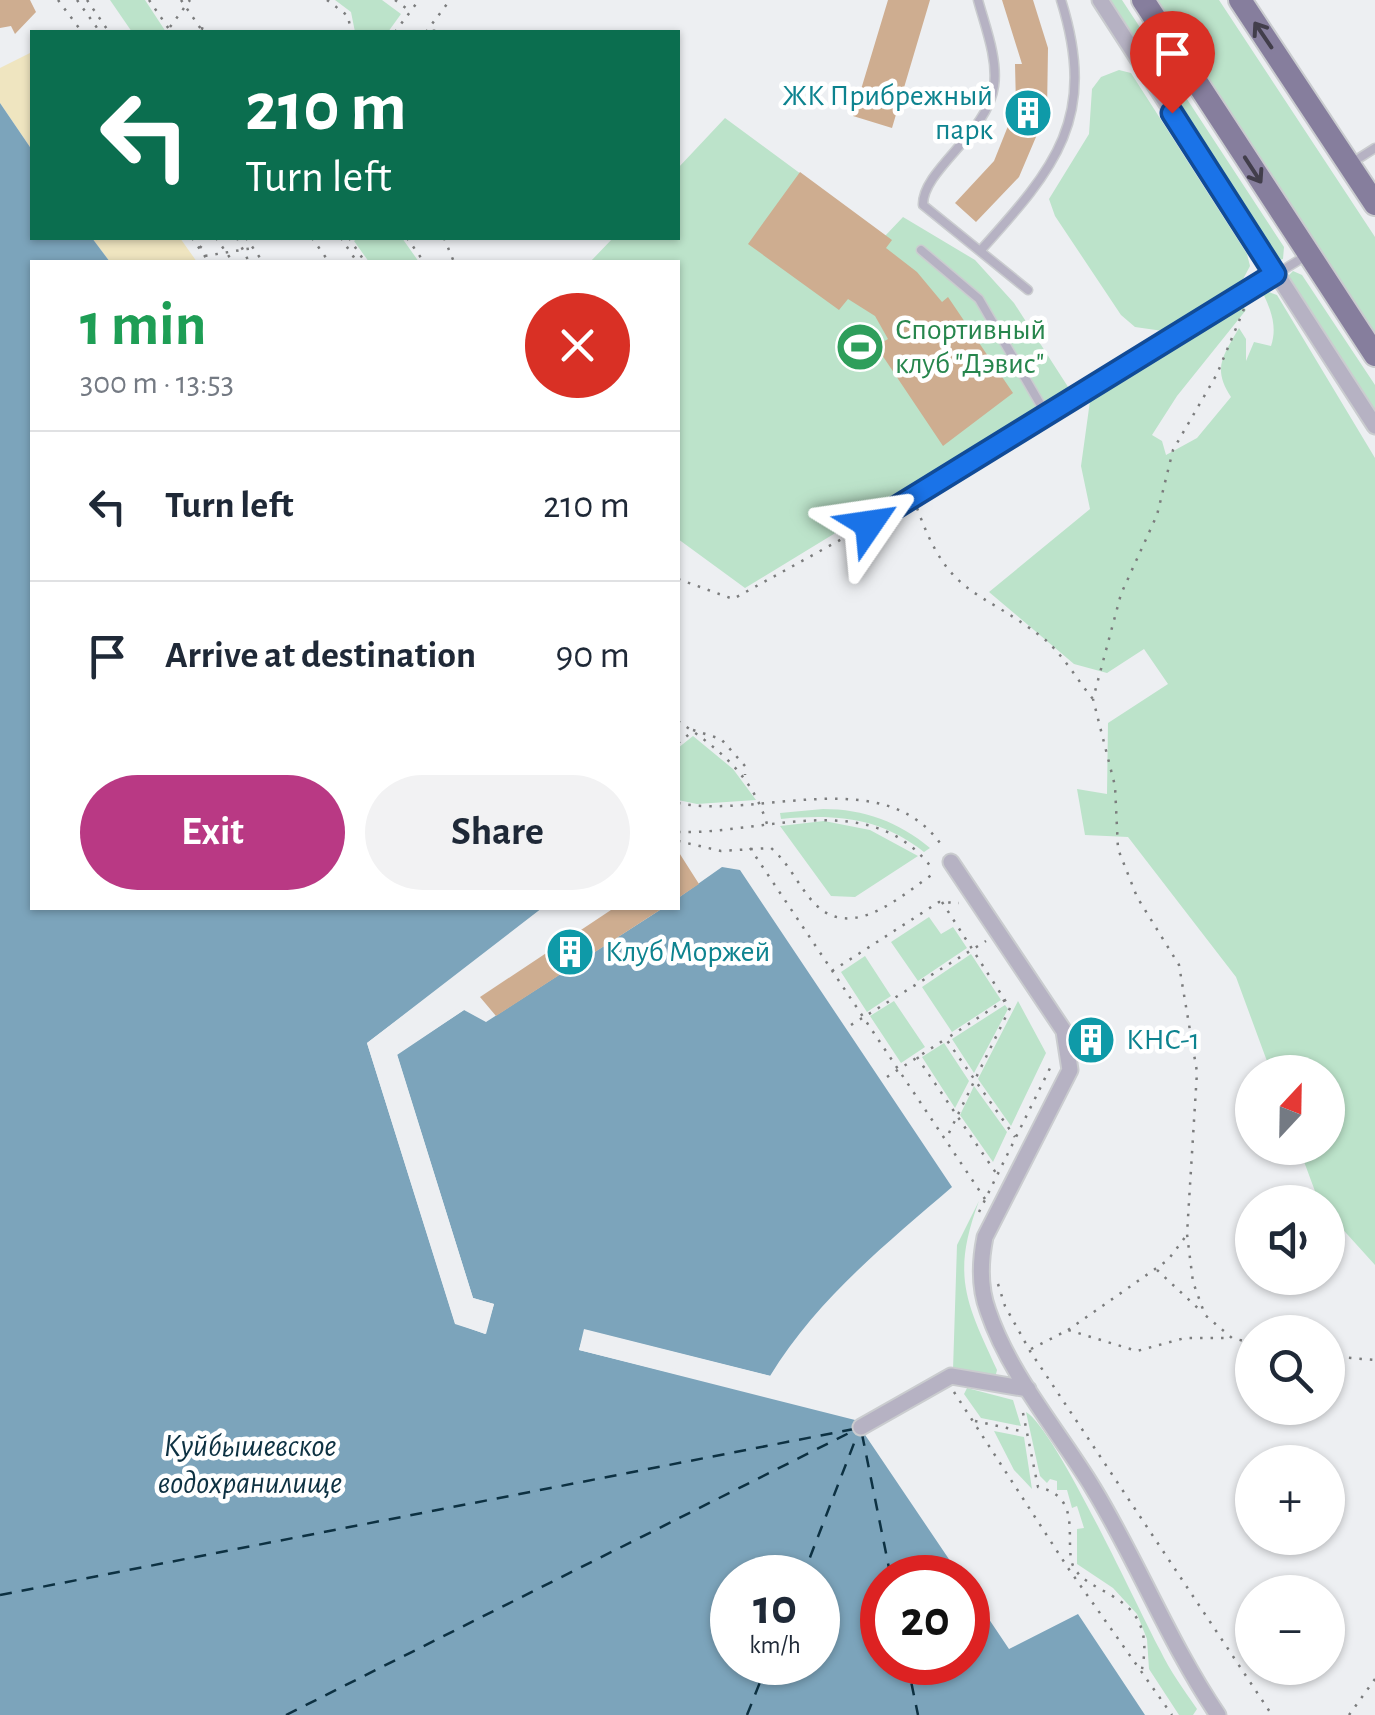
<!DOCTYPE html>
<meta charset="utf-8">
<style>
body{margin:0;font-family:"Alegreya Sans",sans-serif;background:#f2f2f3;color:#1f2937;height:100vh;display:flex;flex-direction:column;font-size:38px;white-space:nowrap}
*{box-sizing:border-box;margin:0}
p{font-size:32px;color:#747a83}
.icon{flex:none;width:55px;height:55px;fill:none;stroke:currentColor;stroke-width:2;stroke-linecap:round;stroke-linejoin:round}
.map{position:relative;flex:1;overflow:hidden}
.sheet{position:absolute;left:30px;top:260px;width:650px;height:650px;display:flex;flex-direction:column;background:#fff;border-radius:0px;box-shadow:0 2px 8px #0004}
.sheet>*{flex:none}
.top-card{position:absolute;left:30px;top:30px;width:650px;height:210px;border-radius:0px;box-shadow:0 2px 8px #0004;background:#0b6e4f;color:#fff;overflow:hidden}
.needle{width:65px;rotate:22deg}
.controls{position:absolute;left:1235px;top:1055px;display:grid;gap:20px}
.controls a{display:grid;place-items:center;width:110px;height:110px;border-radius:50%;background:#fff;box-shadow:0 2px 8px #0004;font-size:50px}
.speed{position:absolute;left:710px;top:1555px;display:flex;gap:20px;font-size:50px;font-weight:700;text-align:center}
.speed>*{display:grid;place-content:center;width:130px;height:130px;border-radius:50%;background:#fff;box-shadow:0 2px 8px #0004;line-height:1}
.speed small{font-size:25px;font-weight:400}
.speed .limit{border:15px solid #d22;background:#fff;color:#111}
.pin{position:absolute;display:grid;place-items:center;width:85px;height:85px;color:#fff;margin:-102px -42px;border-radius:50% 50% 50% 0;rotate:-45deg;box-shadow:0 0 10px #0007}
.pin .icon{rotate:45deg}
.me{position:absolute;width:110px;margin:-55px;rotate:58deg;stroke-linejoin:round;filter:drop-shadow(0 0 8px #0008)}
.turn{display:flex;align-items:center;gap:35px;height:210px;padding:0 50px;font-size:45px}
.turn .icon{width:130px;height:130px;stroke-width:2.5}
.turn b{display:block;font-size:70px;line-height:85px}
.round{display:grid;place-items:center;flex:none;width:105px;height:105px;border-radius:52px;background:#f2f2f3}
.headline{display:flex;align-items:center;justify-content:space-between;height:170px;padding:0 50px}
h1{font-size:60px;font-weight:600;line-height:75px;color:#1e9e55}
.action{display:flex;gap:20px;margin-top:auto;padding:20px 50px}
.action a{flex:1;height:115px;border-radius:60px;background:#b93984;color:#fff;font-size:40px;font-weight:600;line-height:115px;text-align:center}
.action a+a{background:#f2f2f3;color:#1f2937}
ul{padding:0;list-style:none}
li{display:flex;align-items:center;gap:30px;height:150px;padding:0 50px;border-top:2px solid #e0e1e3}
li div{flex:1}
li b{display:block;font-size:38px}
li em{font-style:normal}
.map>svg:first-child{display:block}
.green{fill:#bce3ca}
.sand{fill:#efe5c0}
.water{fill:#7ca4bb;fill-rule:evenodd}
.pier{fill:#edeff2}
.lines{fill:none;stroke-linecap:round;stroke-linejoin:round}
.ferry{stroke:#0d3142;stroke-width:2.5;stroke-dasharray:12 10;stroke-linecap:butt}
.building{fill:#cead90}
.service-casing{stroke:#cacccf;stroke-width:11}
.minor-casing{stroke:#cacccf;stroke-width:19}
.primary-casing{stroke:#cacccf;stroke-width:26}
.path{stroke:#7b7c7d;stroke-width:2.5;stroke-dasharray:2.5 8;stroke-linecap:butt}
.service{stroke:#b6b2c3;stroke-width:8}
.minor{stroke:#b6b2c3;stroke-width:15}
.primary{stroke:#867e9d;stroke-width:22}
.oneway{stroke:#423e4b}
.route-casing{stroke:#114b97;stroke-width:25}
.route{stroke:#1a73e8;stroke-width:18}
.labels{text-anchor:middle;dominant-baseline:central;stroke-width:9;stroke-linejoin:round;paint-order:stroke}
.culture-label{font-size:30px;fill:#0d838f;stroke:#fff;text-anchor:start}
.leisure-label{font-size:30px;fill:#27864d;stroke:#fff;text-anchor:start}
.water-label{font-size:32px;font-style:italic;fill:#0d3142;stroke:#fff}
</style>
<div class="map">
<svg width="1375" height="1715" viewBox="0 0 1375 1715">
<rect width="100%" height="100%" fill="#edeff2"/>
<path class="green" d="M110 0H145L166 32H132Z
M335 0H382L401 14 388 32H355L351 12Z
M1099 0H1122L1284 247 1283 259 1276 261Z
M1154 0H1219L1375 237V337Z
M1119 70 1131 73 1247 254 1250 266 1241 283 1163 331 1135 327 1121 315 1055 216 1049 199 1089 134 1092 89 1101 77Z
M725 118 885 236 903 217 975 260 1014 303 1070 390 745 588 678 539V262H590L613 238H678V168Z
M358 238H402L419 262H369L354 241Z
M1293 271 1302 275 1375 385V420L1286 278Z
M1261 289 1277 295 1375 458V1265L1328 1213V1202H1319L1299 1148H1328V1072H1271L1236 977 1128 837 1085 835 1077 789 1107 794 1108 723 1168 684 1144 649 1107 673 1074 664 989 592 1090 509 1081 466 1090 401 1241 304 1246 310 1177 396 1152 435 1162 441 1166 455 1197 438 1231 397C1212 368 1223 356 1239 328L1246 339V361L1254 342 1271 346C1278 325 1270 308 1261 289Z
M693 736 733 769 756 800 697 804 678 800V748Z
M823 809C864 809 899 822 930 848L924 852C879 817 836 814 781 819L780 813Z
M824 821 870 830 918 856 855 897 831 896 780 826Z
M929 917 941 934 953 927 967 948 918 981 891 942Z
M971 954 1001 1000 952 1032 922 987Z
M865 956 891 996 867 1012 841 972Z
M894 1001 925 1047 901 1063 870 1016Z
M1018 1001 1046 1053 1011 1126 978 1079Z
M1005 1005 1008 1009 974 1073 952 1039Z
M944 1043 969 1081 955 1108 922 1057Z
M974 1086 1007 1132 993 1162 960 1115Z
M979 1201C951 1276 966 1302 997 1370L995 1378 953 1370 957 1245Z
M967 1388 1013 1400 1021 1426 981 1418 964 1394Z
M1026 1412C1055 1428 1138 1609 1160 1650 1170 1671 1184 1690 1197 1709L1193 1715H1179L1149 1669 1147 1639 1137 1614 1113 1588 1077 1564V1529L1084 1528 1077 1506 1072 1508 1067 1490H1057V1481L1050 1479 1047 1483 1040 1476Z
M994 1431 1024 1437 1032 1489 1014 1470Z"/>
<path class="sand" d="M32 52V150L0 103V68Z
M92 238H180L197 262H110Z"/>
<path class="water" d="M0 103 32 150V238H92L110 262H32V908H542L367 1043 455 1323 485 1334 494 1304 473 1298 397 1054 464 1010 486 1022 663 908H678V898L722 867 740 870 952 1187C886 1244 817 1299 770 1376L585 1330 579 1350 855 1420 961 1577 882 1578V1662H968V1588L1009 1649 1078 1614 1145 1715H0ZM732 1578H818V1662H732Z"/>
<path class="pier" d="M444 985 447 989 373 1045 459 1320 482 1327 488 1307 469 1300 392 1055 460 1006 464 1010 397 1055 473 1298 494 1304 486 1334 455 1324 367 1043Z
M584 1329 775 1377 768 1380 588 1336 585 1346 814 1404 813 1408 579 1350Z"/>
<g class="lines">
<path class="ferry" d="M862 1434 891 1578
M802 1578 858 1433
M0 1595 854 1429
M907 1662 918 1715
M286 1715 855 1430
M747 1715 768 1662"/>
</g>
<path class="building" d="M0 0H30L36 12 15 34 11 26 0 28Z
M888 0H930L892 128 853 116Z
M1002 0H1033L1048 48 1047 111 1019 177 976 222 955 203 994 161 1016 106 1015 64H1022Z
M800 172 892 240 886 248 917 272 942 302 948 297 1013 393 943 446 876 346 888 339 875 316 848 299 839 310 748 244Z
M678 851 699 884 678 898Z
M614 908H663L496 1016 480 997Z"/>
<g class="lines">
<g class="service-casing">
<path id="service" d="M978 0C985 26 998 59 994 86 988 133 922 170 923 205L1028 290
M1353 162 1375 148
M921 250 979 299 1046 414
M980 251C1056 167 1098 118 1061 0
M869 524 1304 257"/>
</g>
<g class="minor-casing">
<path id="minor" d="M1100 0 1375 426
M951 862 1064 1031 1070 1070 985 1237C980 1262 979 1287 988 1311 1010 1376 1058 1430 1093 1488 1138 1562 1169 1643 1218 1715
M861 1427 951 1376 1028 1389"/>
</g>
<g class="primary-casing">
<path id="primary" d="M1143 0 1375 355
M1240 0 1375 204"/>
</g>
<path class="path" d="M58 0 82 32
M77 0 100 32
M87 0 109 32
M149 0 171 32
M181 0 203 32
M327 0 348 16 351 32
M395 0 410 11
M170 27 190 0
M201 28 210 32
M395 32 419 0
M426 32 450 0
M434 32V22
M192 238 209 262
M216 238 233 262
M237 238 249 262
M246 238 263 262
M312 238 329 262
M341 238 357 262
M349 238 365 262
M407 238 424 262
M444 238 454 262
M200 248 207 238
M205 256 253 248
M1244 309 1217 374 1173 450 1157 515 1121 594 1093 699 1115 786 1118 849 1137 897 1179 965 1197 1072 1187 1234 1193 1282 1205 1315 1232 1338 1252 1343
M917 508C950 599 976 586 1043 638 1062 653 1077 680 1093 699
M678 579 733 599 860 529
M678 721C719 749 752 775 767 824
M693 730 721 739 745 766V775
M678 743 692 732
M678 803C758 820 888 760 944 849
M678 832C763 835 873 785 934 871
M678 841 721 851 771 848C790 864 799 888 816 905 854 942 904 893 936 872
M750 848 985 1199
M942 902 1010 1008 946 1139
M832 971 939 902 959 903
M1005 1000 946 1039 1015 1137
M851 1025 986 941
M917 1057 996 1173
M887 1077 944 1040
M979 1212 1053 1062
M1157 1270 1202 1312
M998 1284 1005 1306 1030 1351 1272 1715
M1068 1330 1168 1260 1186 1236
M1031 1349 1068 1330 1137 1351 1185 1338H1228
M1328 1356 1375 1360
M954 1392 1068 1568 1172 1715
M1023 1413 1038 1487C1079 1496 1067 1531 1071 1559 1078 1599 1159 1586 1142 1669
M975 1421 1025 1432
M1349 1715 1375 1679"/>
<use href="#service" class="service"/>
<use href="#minor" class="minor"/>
<use href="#primary" class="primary"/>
</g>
<defs><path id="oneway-shaft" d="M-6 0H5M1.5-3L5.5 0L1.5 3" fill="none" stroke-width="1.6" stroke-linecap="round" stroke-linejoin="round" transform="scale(2.5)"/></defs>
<g class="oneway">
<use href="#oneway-shaft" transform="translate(1263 35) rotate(-124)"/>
<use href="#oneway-shaft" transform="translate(1253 170) rotate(57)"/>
</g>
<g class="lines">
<g class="route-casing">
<path id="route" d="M869 524 1275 274 1172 113"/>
</g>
<use href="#route" class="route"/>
</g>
<defs>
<g id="building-disc" transform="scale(2.5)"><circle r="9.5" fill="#0f9aa8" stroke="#fff"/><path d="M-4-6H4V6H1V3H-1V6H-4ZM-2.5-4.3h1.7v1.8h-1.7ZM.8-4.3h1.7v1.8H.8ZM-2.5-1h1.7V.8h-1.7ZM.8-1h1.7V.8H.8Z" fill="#fff"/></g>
<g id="stadium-disc" transform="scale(2.5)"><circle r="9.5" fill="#2e9e5b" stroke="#fff"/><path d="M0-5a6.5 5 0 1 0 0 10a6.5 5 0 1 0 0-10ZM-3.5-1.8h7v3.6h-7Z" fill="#fff"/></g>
</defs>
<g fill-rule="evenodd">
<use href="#building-disc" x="1028" y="113"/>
<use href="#stadium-disc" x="860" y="347"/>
<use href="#building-disc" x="570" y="952"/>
<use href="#building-disc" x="1091" y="1040"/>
</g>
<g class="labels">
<g class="culture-label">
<text x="993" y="96" text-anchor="end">ЖК Прибрежный<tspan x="993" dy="34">парк</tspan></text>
<text x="605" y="952">Клуб Моржей</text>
<text x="1126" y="1040">КНС-1</text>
</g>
<g class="leisure-label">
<text x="895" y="330">Спортивный<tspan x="895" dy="34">клуб "Дэвис"</tspan></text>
</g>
<g class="water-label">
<text x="250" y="1446">Куйбышевское<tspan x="250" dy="37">водохранилище</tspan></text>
</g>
</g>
</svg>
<div class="controls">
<a><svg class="needle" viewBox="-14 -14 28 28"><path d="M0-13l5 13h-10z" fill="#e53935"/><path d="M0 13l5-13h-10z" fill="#747a83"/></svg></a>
<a><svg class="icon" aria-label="sound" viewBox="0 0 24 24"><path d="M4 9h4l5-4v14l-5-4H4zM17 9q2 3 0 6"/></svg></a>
<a><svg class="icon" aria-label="search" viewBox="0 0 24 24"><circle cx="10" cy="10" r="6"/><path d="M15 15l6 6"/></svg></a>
<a>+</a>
<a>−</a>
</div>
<div class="speed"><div>10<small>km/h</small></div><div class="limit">20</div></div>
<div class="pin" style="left:1172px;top:113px;background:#d93025"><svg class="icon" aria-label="arrive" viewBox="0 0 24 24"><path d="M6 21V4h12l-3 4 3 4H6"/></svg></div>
<svg class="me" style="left:869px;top:524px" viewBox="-20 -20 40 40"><path d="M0-17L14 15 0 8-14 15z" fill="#1a73e8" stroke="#fff" stroke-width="4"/></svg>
<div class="top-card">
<div class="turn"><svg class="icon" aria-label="left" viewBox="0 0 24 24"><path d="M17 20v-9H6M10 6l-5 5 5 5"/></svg><div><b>210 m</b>Turn left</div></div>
</div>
<section class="sheet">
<div class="headline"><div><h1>1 min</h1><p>300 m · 13:53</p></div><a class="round" style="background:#d93025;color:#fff"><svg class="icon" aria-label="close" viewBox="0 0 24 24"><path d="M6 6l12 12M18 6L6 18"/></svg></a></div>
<ul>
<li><svg class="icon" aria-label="left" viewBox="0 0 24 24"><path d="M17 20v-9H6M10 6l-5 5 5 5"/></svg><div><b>Turn left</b></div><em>210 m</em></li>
<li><svg class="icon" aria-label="arrive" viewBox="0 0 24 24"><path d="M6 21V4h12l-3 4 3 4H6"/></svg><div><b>Arrive at destination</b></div><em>90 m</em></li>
</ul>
<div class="action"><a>Exit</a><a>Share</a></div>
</section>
</div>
